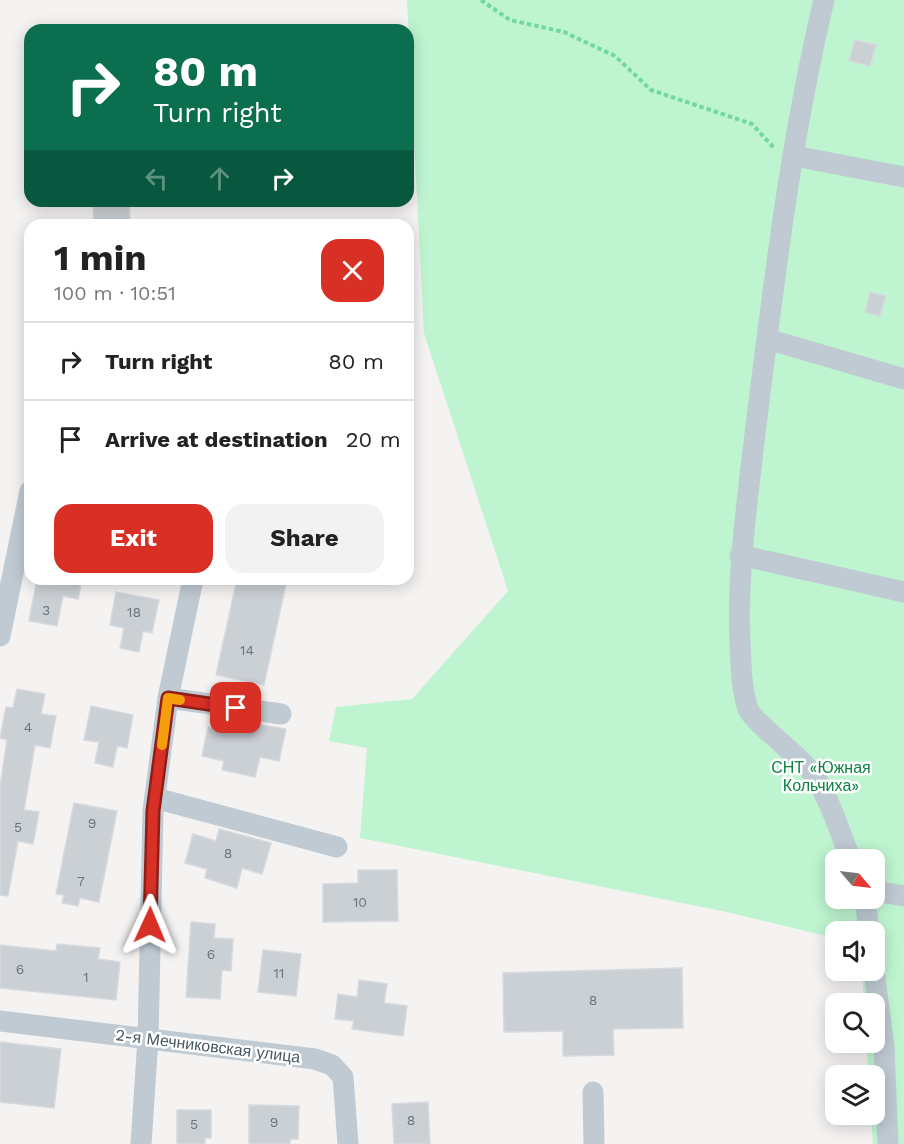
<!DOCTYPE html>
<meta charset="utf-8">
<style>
body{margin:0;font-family:"Work Sans",sans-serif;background:#f2f2f2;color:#222;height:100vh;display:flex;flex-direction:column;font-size:22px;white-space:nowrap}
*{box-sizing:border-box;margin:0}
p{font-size:20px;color:#767676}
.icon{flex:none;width:33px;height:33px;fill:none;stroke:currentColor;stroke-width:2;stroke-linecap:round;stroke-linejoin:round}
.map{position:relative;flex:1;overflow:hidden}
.drawer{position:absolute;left:24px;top:219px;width:390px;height:366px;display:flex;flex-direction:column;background:#fff;border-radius:18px;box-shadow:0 3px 15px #0003}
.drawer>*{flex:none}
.hud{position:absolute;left:24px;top:24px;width:390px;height:183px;border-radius:18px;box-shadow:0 3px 15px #0003;background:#0b6e4f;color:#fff;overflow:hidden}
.needle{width:39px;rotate:118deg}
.buttons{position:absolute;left:825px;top:849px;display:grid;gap:12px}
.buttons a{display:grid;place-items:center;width:60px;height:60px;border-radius:12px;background:#fff;box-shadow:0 3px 15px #0003;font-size:30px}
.pin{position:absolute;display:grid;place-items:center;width:51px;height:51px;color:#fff;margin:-26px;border-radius:12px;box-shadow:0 3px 9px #0006}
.me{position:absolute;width:66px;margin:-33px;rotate:1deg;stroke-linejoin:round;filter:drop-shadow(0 0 4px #0008)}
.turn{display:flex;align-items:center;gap:21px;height:126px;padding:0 30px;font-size:27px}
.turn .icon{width:78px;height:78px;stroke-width:2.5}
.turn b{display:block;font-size:42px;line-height:51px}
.lanes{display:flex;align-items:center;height:57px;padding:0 30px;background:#0003;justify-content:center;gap:30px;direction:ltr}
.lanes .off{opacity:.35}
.round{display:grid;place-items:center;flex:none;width:63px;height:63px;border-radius:18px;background:#f2f2f2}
.headline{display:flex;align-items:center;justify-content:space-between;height:102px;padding:0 30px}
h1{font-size:36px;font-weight:700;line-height:45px}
.action{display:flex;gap:12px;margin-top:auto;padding:12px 30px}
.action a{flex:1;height:69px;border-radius:18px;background:#d93025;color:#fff;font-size:24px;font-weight:700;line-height:69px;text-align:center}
.action a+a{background:#f2f2f2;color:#222}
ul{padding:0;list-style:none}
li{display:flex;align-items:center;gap:18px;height:78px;padding:0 30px;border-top:2px solid #e0e0e0}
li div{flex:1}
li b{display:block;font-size:22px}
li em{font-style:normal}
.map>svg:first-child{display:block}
.green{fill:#bef5d0;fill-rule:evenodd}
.building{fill:#cbd0d5;stroke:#d6d9de;stroke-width:1.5}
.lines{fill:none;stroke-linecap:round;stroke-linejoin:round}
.path{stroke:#71d8a0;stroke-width:4;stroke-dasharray:4.5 3;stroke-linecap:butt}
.minor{stroke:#bfcad3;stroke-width:21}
.route-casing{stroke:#8d1f18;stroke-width:15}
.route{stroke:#d93025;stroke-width:10}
.slow{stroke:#f59e0b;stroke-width:10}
.labels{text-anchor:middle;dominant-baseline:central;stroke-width:5;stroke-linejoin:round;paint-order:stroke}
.number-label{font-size:14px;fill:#68757f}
.park-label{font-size:16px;fill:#0d8242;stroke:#fff}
.street-label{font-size:16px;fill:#475762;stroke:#fff}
</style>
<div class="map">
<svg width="904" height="1144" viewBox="0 0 904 1144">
<rect width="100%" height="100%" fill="#f5f2f2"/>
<path class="green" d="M407 0H904V1144H873L871 1115 874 1114V1076L869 1075 866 1043 874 1042V1004L864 1003 862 971 874 970V932H836L835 938 722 911 360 838 367 748 329 741 336 707 412 699 508 591 424 333ZM836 860H874V898H836Z"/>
<path class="building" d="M855 40 876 45 870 66 849 61Z
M93 201H129L130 225H94Z
M870 292 886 296 880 316 865 312Z
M37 579H82L78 599 63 596 57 626 29 621Z
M237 579H287L264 685 216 675Z
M116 592 159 600 152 633 143 631 139 652 120 648 124 628 110 625Z
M17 689 45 694 41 714 56 716 50 748 35 745 24 810 39 812 33 844 18 841 8 896 0 895V787L7 740 0 738 6 707 13 708Z
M91 706 133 715 127 748 117 746 113 767 95 763 99 742 84 740Z
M233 720 286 729 279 761 260 757 255 777 222 770 224 761 202 756 208 727 231 732Z
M74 803 117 811 99 902 80 898 78 906 62 903 64 895 56 894Z
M219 829 271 843 262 874 242 868 237 888 205 878 207 869 185 863 193 834 216 841Z
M358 870H397L398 921 323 922V884L358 883Z
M191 922 215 924 214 938 233 939 231 971 222 970 220 999 186 997Z
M57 944 100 948 98 959 120 962 116 1000 0 988V945L56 951Z
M263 950 301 954 296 996 258 992Z
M682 968 683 1028 613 1029 614 1055 563 1056V1031L504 1032 503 973Z
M359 980 387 984 384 1003 407 1006 403 1036 352 1029 354 1021 335 1019 338 994 357 997Z
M0 1042 61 1049 54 1108 0 1102Z
M428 1102 430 1144H394L392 1104Z
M249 1105 299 1106 298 1139H290V1144H249Z
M177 1110H211V1138H205V1144H177Z"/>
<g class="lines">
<path class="path" d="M481 0 510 20 564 32 615 56 651 90 752 124 774 148"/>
<path class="minor" d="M824 0C790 142 773 289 755 434 747 504 737 572 740 642 741 664 741 688 748 709 752 721 801 757 812 773 830 798 839 831 851 860
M794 156 904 177
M767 339 904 379
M740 555 904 592
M0 636 30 491
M168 698 281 714
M155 798 337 847
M874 891 904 896
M865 898 869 932
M874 970 884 1047 888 1144
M0 1021 315 1059 332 1065 343 1077 348 1144
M593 1092 594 1144
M141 1144 148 1039 153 811 168 698 193 579"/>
</g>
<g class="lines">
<g class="route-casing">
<path id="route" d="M150 925 153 811 168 698 236 708"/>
</g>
<use href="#route" class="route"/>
<path class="slow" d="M162 745 168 698 180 700"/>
</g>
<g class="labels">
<g class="number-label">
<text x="46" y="610">3</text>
<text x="134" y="612">18</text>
<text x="247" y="650">14</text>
<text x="28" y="727">4</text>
<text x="92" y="823">9</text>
<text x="18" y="827">5</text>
<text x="228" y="853">8</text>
<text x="81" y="881">7</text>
<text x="360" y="902">10</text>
<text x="211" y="954">6</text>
<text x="20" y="969">6</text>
<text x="279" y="973">11</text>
<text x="86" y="977">1</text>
<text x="593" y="1000">8</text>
<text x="411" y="1120">8</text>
<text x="274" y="1122">9</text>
<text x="194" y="1124">5</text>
</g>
<g class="park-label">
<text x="821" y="767">СНТ «Южная<tspan x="821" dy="18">Кольчиха»</tspan></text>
</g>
<g class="street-label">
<text transform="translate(208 1046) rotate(7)">2-я Мечниковская улица</text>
</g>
</g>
</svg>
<div class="buttons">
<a><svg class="needle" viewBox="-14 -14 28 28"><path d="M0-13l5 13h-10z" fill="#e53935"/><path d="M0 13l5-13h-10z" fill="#767676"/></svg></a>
<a><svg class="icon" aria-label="sound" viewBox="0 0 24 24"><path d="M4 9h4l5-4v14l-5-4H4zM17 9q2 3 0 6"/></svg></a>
<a><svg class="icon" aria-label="search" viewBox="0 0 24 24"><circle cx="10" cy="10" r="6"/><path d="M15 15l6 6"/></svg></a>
<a><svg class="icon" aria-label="layers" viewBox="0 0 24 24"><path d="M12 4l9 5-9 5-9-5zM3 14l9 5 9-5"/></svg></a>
</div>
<div class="pin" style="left:236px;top:708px;background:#d93025"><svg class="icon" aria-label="arrive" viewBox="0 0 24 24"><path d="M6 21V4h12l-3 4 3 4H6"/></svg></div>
<svg class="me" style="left:150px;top:925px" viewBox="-20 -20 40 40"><path d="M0-17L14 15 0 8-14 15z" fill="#d93025" stroke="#fff" stroke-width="4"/></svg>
<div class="hud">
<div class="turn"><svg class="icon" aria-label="right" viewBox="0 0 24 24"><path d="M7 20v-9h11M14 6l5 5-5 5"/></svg><div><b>80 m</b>Turn right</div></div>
<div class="lanes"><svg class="icon off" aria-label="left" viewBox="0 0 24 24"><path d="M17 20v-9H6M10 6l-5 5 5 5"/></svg><svg class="icon off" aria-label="ahead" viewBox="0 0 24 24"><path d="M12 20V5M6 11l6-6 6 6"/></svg><svg class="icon" aria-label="right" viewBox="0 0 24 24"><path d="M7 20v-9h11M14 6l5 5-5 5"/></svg></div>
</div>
<section class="drawer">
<div class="headline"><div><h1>1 min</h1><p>100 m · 10:51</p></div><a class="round" style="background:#d93025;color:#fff"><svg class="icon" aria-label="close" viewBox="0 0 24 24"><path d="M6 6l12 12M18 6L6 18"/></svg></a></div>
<ul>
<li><svg class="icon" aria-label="right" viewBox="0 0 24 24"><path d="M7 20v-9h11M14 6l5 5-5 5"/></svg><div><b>Turn right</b></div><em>80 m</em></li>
<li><svg class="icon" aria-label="arrive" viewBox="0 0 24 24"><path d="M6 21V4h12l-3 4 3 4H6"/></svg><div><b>Arrive at destination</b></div><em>20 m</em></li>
</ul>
<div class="action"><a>Exit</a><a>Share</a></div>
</section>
</div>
